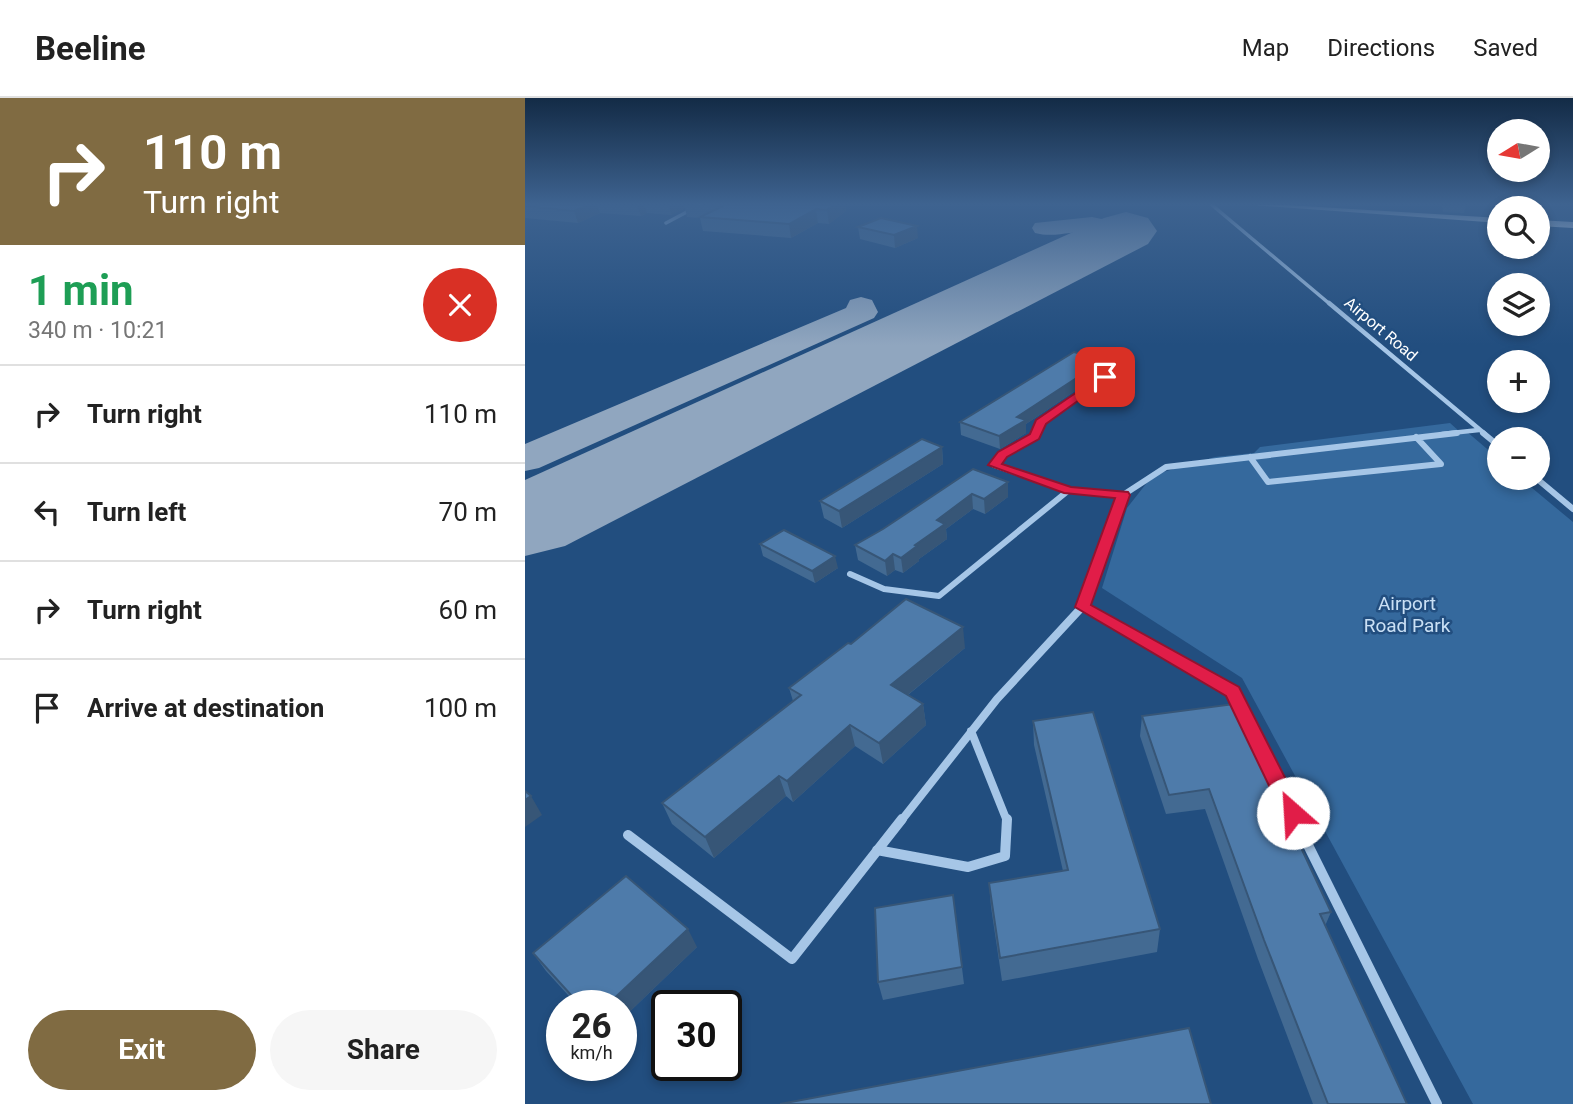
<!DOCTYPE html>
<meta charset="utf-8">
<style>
body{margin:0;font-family:Roboto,sans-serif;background:#f6f6f6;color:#222;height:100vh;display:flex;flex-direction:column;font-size:26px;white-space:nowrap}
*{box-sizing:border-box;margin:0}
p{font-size:23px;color:#767676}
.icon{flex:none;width:38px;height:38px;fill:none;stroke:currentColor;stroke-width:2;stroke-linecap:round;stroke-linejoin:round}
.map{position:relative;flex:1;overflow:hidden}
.drawer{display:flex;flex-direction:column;background:#fff;width:525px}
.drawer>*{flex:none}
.banner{background:#806b42;color:#fff;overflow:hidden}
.needle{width:46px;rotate:259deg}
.fabs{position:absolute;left:962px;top:21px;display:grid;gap:14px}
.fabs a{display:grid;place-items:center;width:63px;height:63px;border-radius:50%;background:#fff;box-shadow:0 4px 10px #0003;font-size:35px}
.speed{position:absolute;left:21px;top:892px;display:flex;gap:14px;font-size:35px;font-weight:700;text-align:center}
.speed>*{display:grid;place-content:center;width:91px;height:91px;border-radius:50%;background:#fff;box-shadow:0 4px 10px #0003;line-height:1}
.speed small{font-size:18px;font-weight:400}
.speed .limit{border:4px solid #111;border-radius:10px;background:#fff;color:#111}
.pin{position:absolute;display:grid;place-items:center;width:60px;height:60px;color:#fff;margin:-30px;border-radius:14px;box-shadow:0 4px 10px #0006}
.me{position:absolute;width:77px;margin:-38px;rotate:334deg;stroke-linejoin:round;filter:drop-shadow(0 0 5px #0008)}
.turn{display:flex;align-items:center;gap:24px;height:147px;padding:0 28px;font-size:32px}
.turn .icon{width:91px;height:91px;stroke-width:2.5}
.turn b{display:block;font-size:49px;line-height:60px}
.round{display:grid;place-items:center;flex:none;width:74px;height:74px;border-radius:37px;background:#f6f6f6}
.headline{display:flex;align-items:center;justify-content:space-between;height:119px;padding:0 28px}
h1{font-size:42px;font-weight:700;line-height:52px;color:#1e9e55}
.cta{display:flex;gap:14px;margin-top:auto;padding:14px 28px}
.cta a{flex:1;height:80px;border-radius:42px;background:#806b42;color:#fff;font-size:28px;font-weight:700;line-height:80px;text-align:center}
.cta a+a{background:#f6f6f6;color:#222}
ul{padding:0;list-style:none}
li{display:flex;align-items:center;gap:21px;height:98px;padding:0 28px;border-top:2px solid #e0e0e0}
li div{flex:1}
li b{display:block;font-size:26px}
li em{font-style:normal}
header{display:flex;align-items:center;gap:42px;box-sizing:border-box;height:98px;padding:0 35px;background:#fff;border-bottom:2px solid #e0e0e0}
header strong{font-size:33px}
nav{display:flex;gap:38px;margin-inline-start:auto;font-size:24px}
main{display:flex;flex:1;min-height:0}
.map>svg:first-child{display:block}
.green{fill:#35699d}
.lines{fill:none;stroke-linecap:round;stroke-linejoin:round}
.taxiway{fill:#90a6bf;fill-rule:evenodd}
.runway{fill:#90a6bf;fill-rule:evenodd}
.street-far4{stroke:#a6c6e7;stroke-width:3.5}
.street-far3{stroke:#a6c6e7;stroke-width:4.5}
.street-far2{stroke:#a6c6e7;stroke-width:6}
.street-far1{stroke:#a6c6e7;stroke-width:8}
.street{stroke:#a6c6e7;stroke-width:10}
.primary{fill:#e8f1fd;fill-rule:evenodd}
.wall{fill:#436a92}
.shaded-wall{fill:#375677}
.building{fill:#4e7baa;stroke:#375677;stroke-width:2}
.route{fill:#e11d48;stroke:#92132f;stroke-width:2}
.labels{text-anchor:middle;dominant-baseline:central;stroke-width:5;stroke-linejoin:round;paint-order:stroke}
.far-street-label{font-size:16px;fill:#fff;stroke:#224e7f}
.park-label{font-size:19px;fill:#cae0f5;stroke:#224e7f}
</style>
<header>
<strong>Beeline</strong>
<nav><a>Map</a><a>Directions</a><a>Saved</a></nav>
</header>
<main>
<section class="drawer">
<div class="banner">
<div class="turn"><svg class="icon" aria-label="right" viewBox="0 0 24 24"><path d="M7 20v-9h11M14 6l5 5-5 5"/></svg><div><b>110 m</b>Turn right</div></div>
</div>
<div class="headline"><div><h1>1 min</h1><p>340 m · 10:21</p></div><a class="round" style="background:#d93025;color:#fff"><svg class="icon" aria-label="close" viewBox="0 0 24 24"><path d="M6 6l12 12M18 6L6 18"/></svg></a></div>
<ul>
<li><svg class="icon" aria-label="right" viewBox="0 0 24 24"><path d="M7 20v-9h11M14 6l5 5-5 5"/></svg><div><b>Turn right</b></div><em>110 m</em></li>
<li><svg class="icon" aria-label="left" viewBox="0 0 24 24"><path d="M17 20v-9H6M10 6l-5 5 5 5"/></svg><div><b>Turn left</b></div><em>70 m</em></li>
<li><svg class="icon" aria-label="right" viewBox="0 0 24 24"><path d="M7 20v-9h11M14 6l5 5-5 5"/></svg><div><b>Turn right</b></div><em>60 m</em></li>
<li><svg class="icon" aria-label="arrive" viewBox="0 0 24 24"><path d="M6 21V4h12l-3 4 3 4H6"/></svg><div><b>Arrive at destination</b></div><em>100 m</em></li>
</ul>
<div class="cta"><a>Exit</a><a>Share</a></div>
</section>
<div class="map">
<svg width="1048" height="1006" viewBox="0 0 1048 1006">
<rect width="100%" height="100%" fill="#224e7f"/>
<path class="green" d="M925 325 935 334 941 333 975 362V380H995L1048 424V1006H948L717 580 577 490 602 410 628 377 690 359 729 355 735 349Z"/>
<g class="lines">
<path class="taxiway" d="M567 119 610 128 613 133 610 138C594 142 581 134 566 133 547 133 529 140 510 135L507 130 510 125Z
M336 199 347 202 353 214 349 220 14 370 0 373V346L321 210 325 202Z"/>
<path class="runway" d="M601 114 623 120 632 133 623 146 40 448 0 458V382L579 120Z"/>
<path class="street-far4" d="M687 107 806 207
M141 125 175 107"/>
<path class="street-far3" d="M804 205 960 336
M511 336 516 325 580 279
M917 336 954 332"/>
<path class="street-far2" d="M512 335 478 356 469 367 544 392 598 397
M958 335 975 349
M725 359 743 384 916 366 891 339
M1011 380 1048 411
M325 476 359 491 414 498 544 392
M559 504 598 397 641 369 932 335"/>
<path class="street-far1" d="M559 503 557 509 707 594 771 723
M446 633 482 723
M376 723 472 601 557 509"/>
<path class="street" d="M770 721 912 1006
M103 737 267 861 377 721
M352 752 443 769 480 758 482 721"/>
<path class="primary" d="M726 107H761L975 120V125Z
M1013 122 1048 124V130L1013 128Z"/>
</g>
<path class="wall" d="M0 107H320L321 113 304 126 293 125 266 140 178 133 175 120 162 119 160 110 146 117 122 115 116 118 75 115 53 125 0 120Z
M917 107H941L939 115 918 114Z
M333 129 393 140 370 150 335 141Z
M578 274 501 326V335L475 351 436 337 435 324Z
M417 349 418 366 317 430 299 420 295 403Z
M448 371 483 399 460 416 448 411 421 431 422 441 394 461V463L378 475 370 472 362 478 333 462 330 447 358 431Z
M235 446 313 470 290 485 238 458Z
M326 546 440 550 383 597 398 606 401 627 358 666 330 648 268 704 261 698 189 760 147 726 137 705 268 603 264 590Z
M617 618 806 814 800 828 882 1006H788L733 861 680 711 641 716 615 638Z
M508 623 635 831 632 854 477 883 466 809 464 785 538 773 509 647Z
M428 797 439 886 358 902 353 884Z
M172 849 96 922V908H53L21 873 8 855Z"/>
<path class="shaded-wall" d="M63 107H72L75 115 53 125 49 113Z
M112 107H119L122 115 116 118Z
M144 107H159L160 110 146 117Z
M309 107H320L321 113 304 126 302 112Z
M291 111 293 125 266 140 264 126Z
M392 128 393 140 370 150 369 137Z
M579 262 578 274 501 326V335L475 351 474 338 492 319Z
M417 349 418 366 317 430 314 413Z
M483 384V399L460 416 459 401Z
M447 396 448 411 421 431 422 441 394 461V463L378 475 376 460 390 447 412 422Z
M368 456 370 472 362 478 360 463Z
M310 458 313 470 290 485 287 473Z
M438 529 440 550 369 608 366 587Z
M398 606 401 627 358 666 354 645Z
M325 627 330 648 268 704 262 683Z
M254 678 261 698 189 760 180 739Z
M6 698 17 717 0 729V702Z
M163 831 172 849 96 922V908H81Z"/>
<path class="building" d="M0 107H63L49 113 0 108Z
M181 107H309L302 112 291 111 264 126 175 119 198 108Z
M356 120 392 128 369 137 333 129Z
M549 254 579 262 492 319 501 322 474 338 435 324Z
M397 341 417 349 314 413 295 403Z
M448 371 483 384 459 401 447 396 412 422 420 426 390 447 392 448 376 460 368 456 360 463 330 447 358 431Z
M259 432 310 458 287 473 235 446Z
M381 501 438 529 366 587 398 606 354 645 325 627 262 683 254 678 180 739 137 705 276 597 264 590 323 545 326 546Z
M709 606 806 814 795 816 882 1006H803L739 842 684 691 644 697 617 618Z
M568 614 635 831 475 860 464 785 543 772 508 623Z
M0 693 6 698 0 702Z
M101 778 163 831 81 908H56L8 855Z
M428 797 437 869 353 884 350 810Z
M664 930 686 1006H255Z"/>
<linearGradient id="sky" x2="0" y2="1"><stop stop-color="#132b46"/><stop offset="0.43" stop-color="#3e6390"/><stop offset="1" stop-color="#3e6390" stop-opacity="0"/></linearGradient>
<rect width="1048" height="247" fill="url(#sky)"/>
<path class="route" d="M577 277 586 279 521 326 514 341 482 359 477 366 546 389 603 394 605 397 566 507 714 589 778 715 775 721 768 724 760 721 701 598 550 509 590 400 539 395 463 367 473 354 505 336 511 322Z"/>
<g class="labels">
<g class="far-street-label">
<text transform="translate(856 231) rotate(40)">Airport Road</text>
</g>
<g class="park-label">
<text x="882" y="505">Airport<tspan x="882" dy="22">Road Park</tspan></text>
</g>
</g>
</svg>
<div class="fabs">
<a><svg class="needle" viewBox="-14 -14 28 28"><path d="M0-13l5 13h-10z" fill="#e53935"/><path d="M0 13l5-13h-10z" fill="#767676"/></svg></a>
<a><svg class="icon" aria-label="search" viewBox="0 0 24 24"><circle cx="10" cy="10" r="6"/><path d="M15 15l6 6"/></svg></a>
<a><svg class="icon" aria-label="layers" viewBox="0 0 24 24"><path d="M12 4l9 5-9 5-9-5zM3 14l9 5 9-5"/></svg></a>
<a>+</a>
<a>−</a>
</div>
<div class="speed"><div>26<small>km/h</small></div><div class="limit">30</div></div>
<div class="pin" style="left:580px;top:279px;background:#d93025"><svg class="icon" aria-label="arrive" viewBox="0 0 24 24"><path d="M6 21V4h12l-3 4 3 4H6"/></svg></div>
<svg class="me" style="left:768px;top:715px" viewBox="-20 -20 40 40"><circle r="19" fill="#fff"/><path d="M0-13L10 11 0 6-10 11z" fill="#e11d48"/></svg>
</div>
</main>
